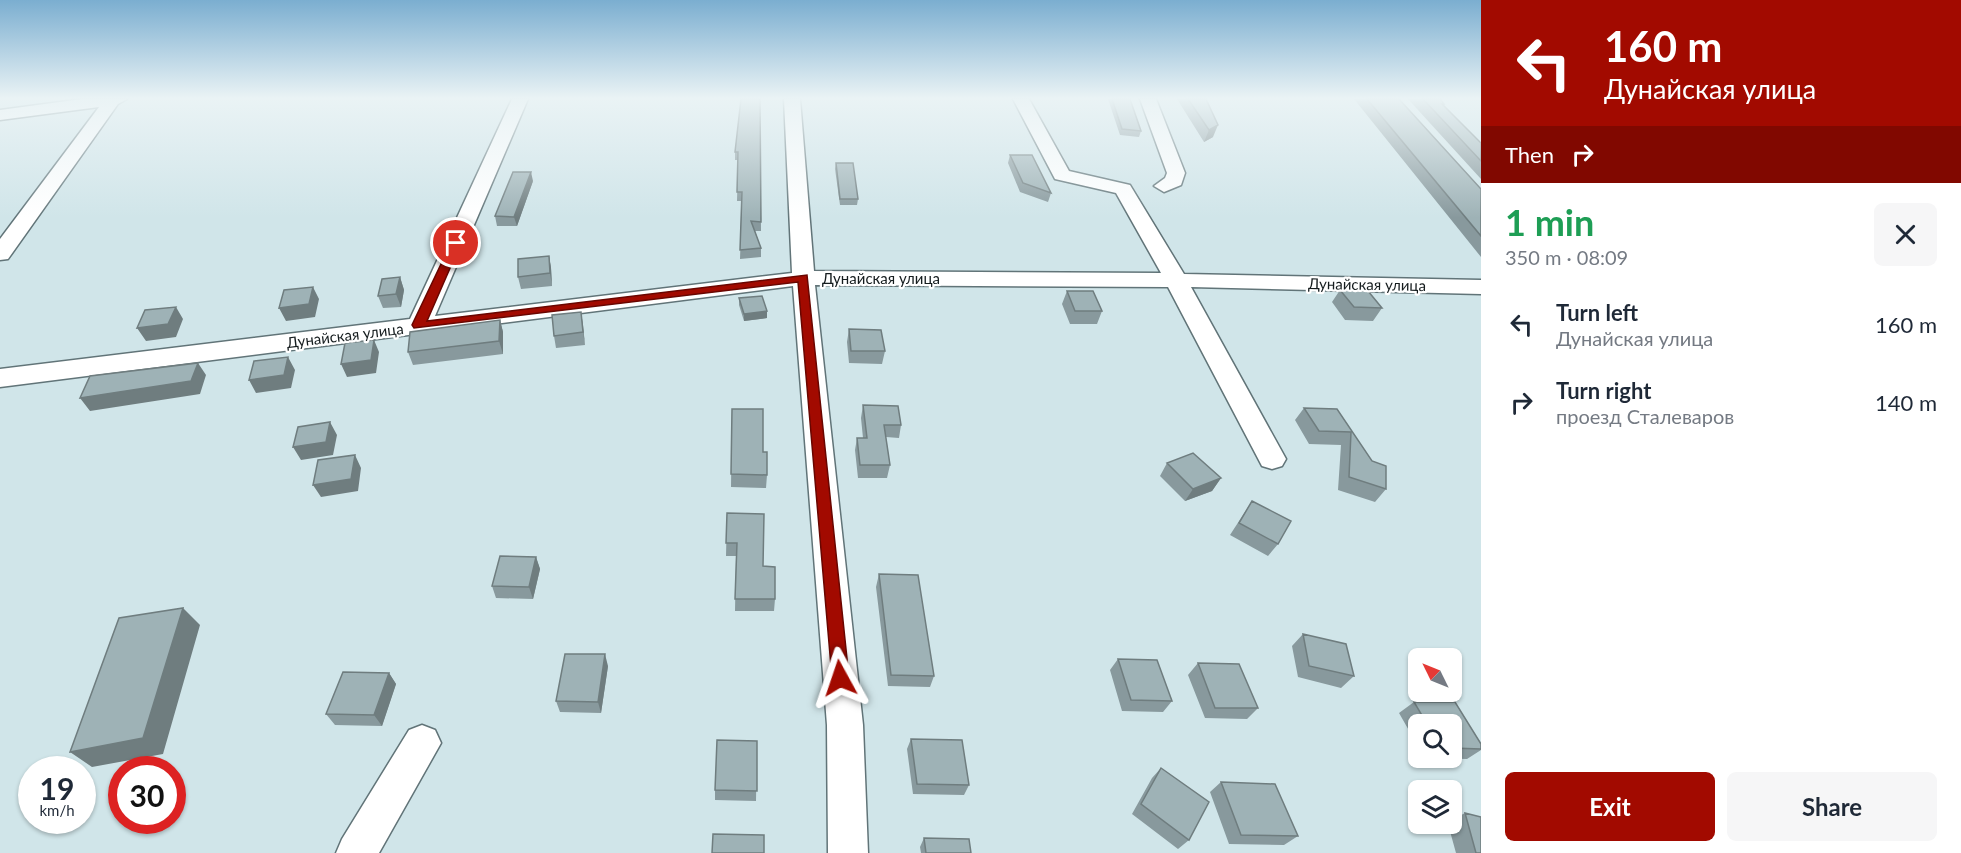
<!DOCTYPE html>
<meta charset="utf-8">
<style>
body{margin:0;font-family:Lato,sans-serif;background:#f6f6f7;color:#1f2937;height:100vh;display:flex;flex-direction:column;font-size:22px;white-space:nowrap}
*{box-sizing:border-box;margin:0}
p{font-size:20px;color:#747a83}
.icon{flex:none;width:33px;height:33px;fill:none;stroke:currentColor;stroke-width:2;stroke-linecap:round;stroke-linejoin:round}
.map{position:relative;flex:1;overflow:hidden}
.side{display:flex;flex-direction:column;background:#fff;width:480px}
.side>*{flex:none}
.guide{background:#a20a00;color:#fff;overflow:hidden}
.needle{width:39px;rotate:313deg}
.tools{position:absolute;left:1408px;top:648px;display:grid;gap:12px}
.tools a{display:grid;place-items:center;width:54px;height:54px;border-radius:9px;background:#fff;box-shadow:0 2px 4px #0004;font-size:30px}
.speed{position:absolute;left:18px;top:756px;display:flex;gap:12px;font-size:30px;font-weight:700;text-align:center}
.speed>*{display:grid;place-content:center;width:78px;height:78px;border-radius:50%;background:#fff;box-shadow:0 2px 4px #0004;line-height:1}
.speed small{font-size:15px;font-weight:400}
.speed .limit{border:9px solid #d22;background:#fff;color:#111}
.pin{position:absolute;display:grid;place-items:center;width:51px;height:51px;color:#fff;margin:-26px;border:3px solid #fff;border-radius:50%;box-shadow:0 2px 6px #0007}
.me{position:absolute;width:66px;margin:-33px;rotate:355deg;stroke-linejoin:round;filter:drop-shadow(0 0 4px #0008)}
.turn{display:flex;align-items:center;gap:21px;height:126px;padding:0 24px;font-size:27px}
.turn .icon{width:78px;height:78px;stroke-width:2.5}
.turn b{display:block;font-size:42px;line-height:51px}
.then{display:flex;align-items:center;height:57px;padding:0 24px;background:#0003;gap:12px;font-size:22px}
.round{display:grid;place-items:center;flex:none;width:63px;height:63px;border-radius:9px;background:#f6f6f7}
.overview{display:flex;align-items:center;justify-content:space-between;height:102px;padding:0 24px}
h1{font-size:36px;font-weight:700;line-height:45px;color:#1e9e55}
.action{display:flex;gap:12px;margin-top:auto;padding:12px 24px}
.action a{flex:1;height:69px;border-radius:9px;background:#a20a00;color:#fff;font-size:24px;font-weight:700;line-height:69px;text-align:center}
.action a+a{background:#f6f6f7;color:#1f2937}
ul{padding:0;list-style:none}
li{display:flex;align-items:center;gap:18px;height:78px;padding:0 24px}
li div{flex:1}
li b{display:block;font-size:22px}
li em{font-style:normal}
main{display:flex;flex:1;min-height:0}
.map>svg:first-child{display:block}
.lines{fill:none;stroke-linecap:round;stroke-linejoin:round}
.minor-casing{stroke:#617478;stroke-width:3}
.minor{fill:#fff;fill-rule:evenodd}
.wall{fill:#88999d}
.shaded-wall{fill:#6f7d7f}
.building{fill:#9eb2b6;stroke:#6f7d7f;stroke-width:1.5}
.route{fill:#a20a00;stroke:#690600;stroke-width:1.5}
.labels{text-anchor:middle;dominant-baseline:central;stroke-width:4.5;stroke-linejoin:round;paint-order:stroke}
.street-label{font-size:15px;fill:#151c1e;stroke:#fff}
</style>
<main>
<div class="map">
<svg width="1481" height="853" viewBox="0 0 1481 853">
<rect width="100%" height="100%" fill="#d0e5e9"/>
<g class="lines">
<g class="minor-casing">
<path id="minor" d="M82 99H127L118 104 8 259 0 260V239L99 107 0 120V110Z
M512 99H528L435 316 792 273 784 99H800L814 271 1161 273 1116 193 1055 179 1013 99H1029L1069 171 1130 185 1184 274 1481 280V294L1191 287 1286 459 1282 466 1272 469 1262 466 1168 287 815 285 863 725 868 853H828L827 725 793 286 0 387V369L410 319Z
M1140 99H1156L1185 173 1181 185 1164 192 1154 186 1165 178 1167 173Z
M422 725 435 730 441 743 379 853H336L342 839 409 730Z"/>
</g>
<use href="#minor" class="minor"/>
</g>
<path class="wall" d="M760 99 761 231H755L761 248V257L740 259 742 201H737L738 160H735V152Z
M1108 99H1130L1141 131 1139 137 1120 135Z
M1177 99H1206L1213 137 1204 142Z
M1354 99H1399L1481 189V257Z
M1408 99H1440L1444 104V105L1481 143V179Z
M1010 155 1051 193 1048 202 1020 192 1008 163Z
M836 163 858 199 857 205H840L835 169Z
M533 181 517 226H497L495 216Z
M549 256 551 268 552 286 521 289 518 277Z
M400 277 404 290 401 307 383 308 378 296Z
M1340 290 1382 308 1373 321 1345 320 1332 302Z
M1067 291 1102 311 1097 324H1070L1062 304Z
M739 298 767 311V318L744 321 739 305Z
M581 312 585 345 556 348 554 336Z
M500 320 503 332V354L413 365 408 352Z
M849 329 885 351 882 364 849 363 847 342Z
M863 405 901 425 899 438 886 437 890 465 887 478H858L855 450 857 438H863L861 418Z
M1304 408 1337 409 1372 461 1386 489 1375 502 1338 490 1341 445 1309 444 1295 420Z
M732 409 767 475 766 488 731 487Z
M1167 463 1221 478 1212 491 1185 501 1160 476Z
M1252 501 1278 544 1268 556 1230 535Z
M727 513 763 566 775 599 774 611H735L736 556H726Z
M536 557 540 569 533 599 496 598 492 586Z
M879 574 934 676 930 687 888 686 876 587Z
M1303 634 1354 676 1341 688 1298 677 1292 646Z
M1118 659 1172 701 1163 712 1122 711 1110 670Z
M1198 663 1258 708 1247 719 1205 718 1188 675Z
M608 666 601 713 560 712 556 701Z
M389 673 396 684 382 726 335 725 326 714Z
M1414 702H1455L1481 744V750L1467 759 1425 758H1452V724H1419V748L1399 713Z
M911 739 969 785 964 795 913 794 907 749Z
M757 741 756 801 715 800V790Z
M1161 768 1189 840 1178 849 1132 814 1152 778Z
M1221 782 1298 836 1284 845 1229 844 1210 792Z
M1465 813 1481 853H1456L1448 824H1452V820Z
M924 838 971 853H921L920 847Z"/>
<path class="shaded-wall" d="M1218 125 1213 137 1204 142 1209 130Z
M531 172 533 181 517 226 514 217Z
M549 256 551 268 552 286 550 273Z
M400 277 404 290 401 307 396 294Z
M313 287 319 299 315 317 286 321 279 308Z
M176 307 183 319 176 337 146 341 137 328Z
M767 311V318L744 321V314Z
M581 312 583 325 585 345 583 332Z
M500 320 503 332V354L499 341Z
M374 340 379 352 376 373 347 377 341 364Z
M288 357 295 370 291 388 256 393 249 380Z
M198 363 206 375 200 394 90 411 80 398Z
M330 422 337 435 333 455 301 460 293 447Z
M355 455 361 468 358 491 321 497 313 485Z
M1221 478 1212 491 1185 501 1193 489Z
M536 557 540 569 533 599 529 587Z
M183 608 200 625 163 754 92 767 70 752Z
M605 654 608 666 601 713 598 702Z
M389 673 396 684 382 726 374 715Z"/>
<path class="building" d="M741 99H760L761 222 751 221 761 248 740 250 742 192H737L738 152H735Z
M1112 99H1130L1141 131 1122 129Z
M1188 99H1206L1218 125 1209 130Z
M1367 99H1399L1481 189V236Z
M1423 99H1440L1444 104H1442L1481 143V161Z
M1010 155H1032L1051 193 1023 183Z
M836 163H853L858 199H840Z
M513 172H531L514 217 495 216Z
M549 256 550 273 518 277V259Z
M400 277 396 294 378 296 382 279Z
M313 287 309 304 279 308 284 290Z
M1340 290 1368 291 1382 308 1354 307Z
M1067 291H1093L1102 311H1075Z
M762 296 767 311 744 314 739 298Z
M176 307 168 324 137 328 145 310Z
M581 312 583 332 554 336 552 315Z
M500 320 499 341 408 352 410 332Z
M849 329 881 330 885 351H851Z
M374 340 371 360 341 364 345 343Z
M288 357 284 375 249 380 254 361Z
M198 363 191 381 80 398 90 376Z
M863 405 898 406 901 425H884L890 465H860L857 438H867Z
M1304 408 1337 409 1372 461 1386 466V489L1349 477 1351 432 1319 431Z
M732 409H763V452H767V475L731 474Z
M330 422 326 442 293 447 298 427Z
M1193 453 1221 478 1193 489 1167 463Z
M355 455 351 479 313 485 318 460Z
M1252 501 1291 521 1278 544 1239 523Z
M727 513 764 514 763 566 775 567V599H735L737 543H726Z
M500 556 536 557 529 587 492 586Z
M879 574 918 575 934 676 891 675Z
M183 608 143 738 70 752 119 618Z
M1303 634 1346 644 1354 676 1309 666Z
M565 654H605L598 702 556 701Z
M1118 659 1157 660 1172 701 1131 700Z
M1198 663 1239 664 1258 708H1215Z
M343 672 389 673 374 715 326 714Z
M1414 702H1455L1481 744V749L1452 748V724H1427Z
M911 739 962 740 969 785 917 784Z
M717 740 757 741V791L715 790Z
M1161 768 1209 802 1189 840 1141 804Z
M1221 782 1275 784 1298 836 1241 835Z
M1465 813 1481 817V853H1476Z
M713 834 764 835V853H712Z
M924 838 969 839 971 853H926Z"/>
<linearGradient id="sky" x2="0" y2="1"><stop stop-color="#7baed0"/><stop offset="0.45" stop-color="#eaf3f5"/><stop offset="1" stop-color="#eaf3f5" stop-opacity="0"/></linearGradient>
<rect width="1481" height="218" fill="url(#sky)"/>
<path class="route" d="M452 241 461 243 427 321 807 275 849 678 847 684 840 686 834 684 832 678 798 282 414 328 412 325Z"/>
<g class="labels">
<g class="street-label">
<text x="881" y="278">Дунайская улица</text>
<text transform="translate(1367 284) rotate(1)">Дунайская улица</text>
<text transform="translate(345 335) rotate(-7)">Дунайская улица</text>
</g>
</g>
</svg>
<div class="tools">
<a><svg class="needle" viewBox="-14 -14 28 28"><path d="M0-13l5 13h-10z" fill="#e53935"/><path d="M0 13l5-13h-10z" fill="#747a83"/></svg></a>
<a><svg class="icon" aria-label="search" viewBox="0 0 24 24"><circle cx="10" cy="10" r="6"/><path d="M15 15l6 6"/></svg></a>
<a><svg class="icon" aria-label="layers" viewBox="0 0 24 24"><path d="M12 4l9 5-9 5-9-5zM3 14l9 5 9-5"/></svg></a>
</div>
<div class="speed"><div>19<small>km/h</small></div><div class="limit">30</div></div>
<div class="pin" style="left:456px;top:243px;background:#d93025"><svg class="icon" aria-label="arrive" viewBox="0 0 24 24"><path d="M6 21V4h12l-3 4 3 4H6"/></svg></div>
<svg class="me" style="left:840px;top:678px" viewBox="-20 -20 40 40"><path d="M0-17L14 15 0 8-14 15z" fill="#a20a00" stroke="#fff" stroke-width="4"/></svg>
</div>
<section class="side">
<div class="guide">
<div class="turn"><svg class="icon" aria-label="left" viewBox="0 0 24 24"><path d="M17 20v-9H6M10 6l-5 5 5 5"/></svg><div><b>160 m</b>Дунайская улица</div></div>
<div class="then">Then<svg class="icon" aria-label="right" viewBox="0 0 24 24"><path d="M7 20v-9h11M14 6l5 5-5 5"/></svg></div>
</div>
<div class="overview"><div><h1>1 min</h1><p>350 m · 08:09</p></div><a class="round"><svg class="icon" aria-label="close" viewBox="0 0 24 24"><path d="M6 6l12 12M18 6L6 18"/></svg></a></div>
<ul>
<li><svg class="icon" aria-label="left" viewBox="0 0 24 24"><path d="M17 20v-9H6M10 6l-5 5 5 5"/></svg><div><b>Turn left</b><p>Дунайская улица</p></div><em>160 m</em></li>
<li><svg class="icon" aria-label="right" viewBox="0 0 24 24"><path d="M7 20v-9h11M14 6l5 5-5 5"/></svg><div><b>Turn right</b><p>проезд Сталеваров</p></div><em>140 m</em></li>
</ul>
<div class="action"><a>Exit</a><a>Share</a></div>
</section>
</main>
